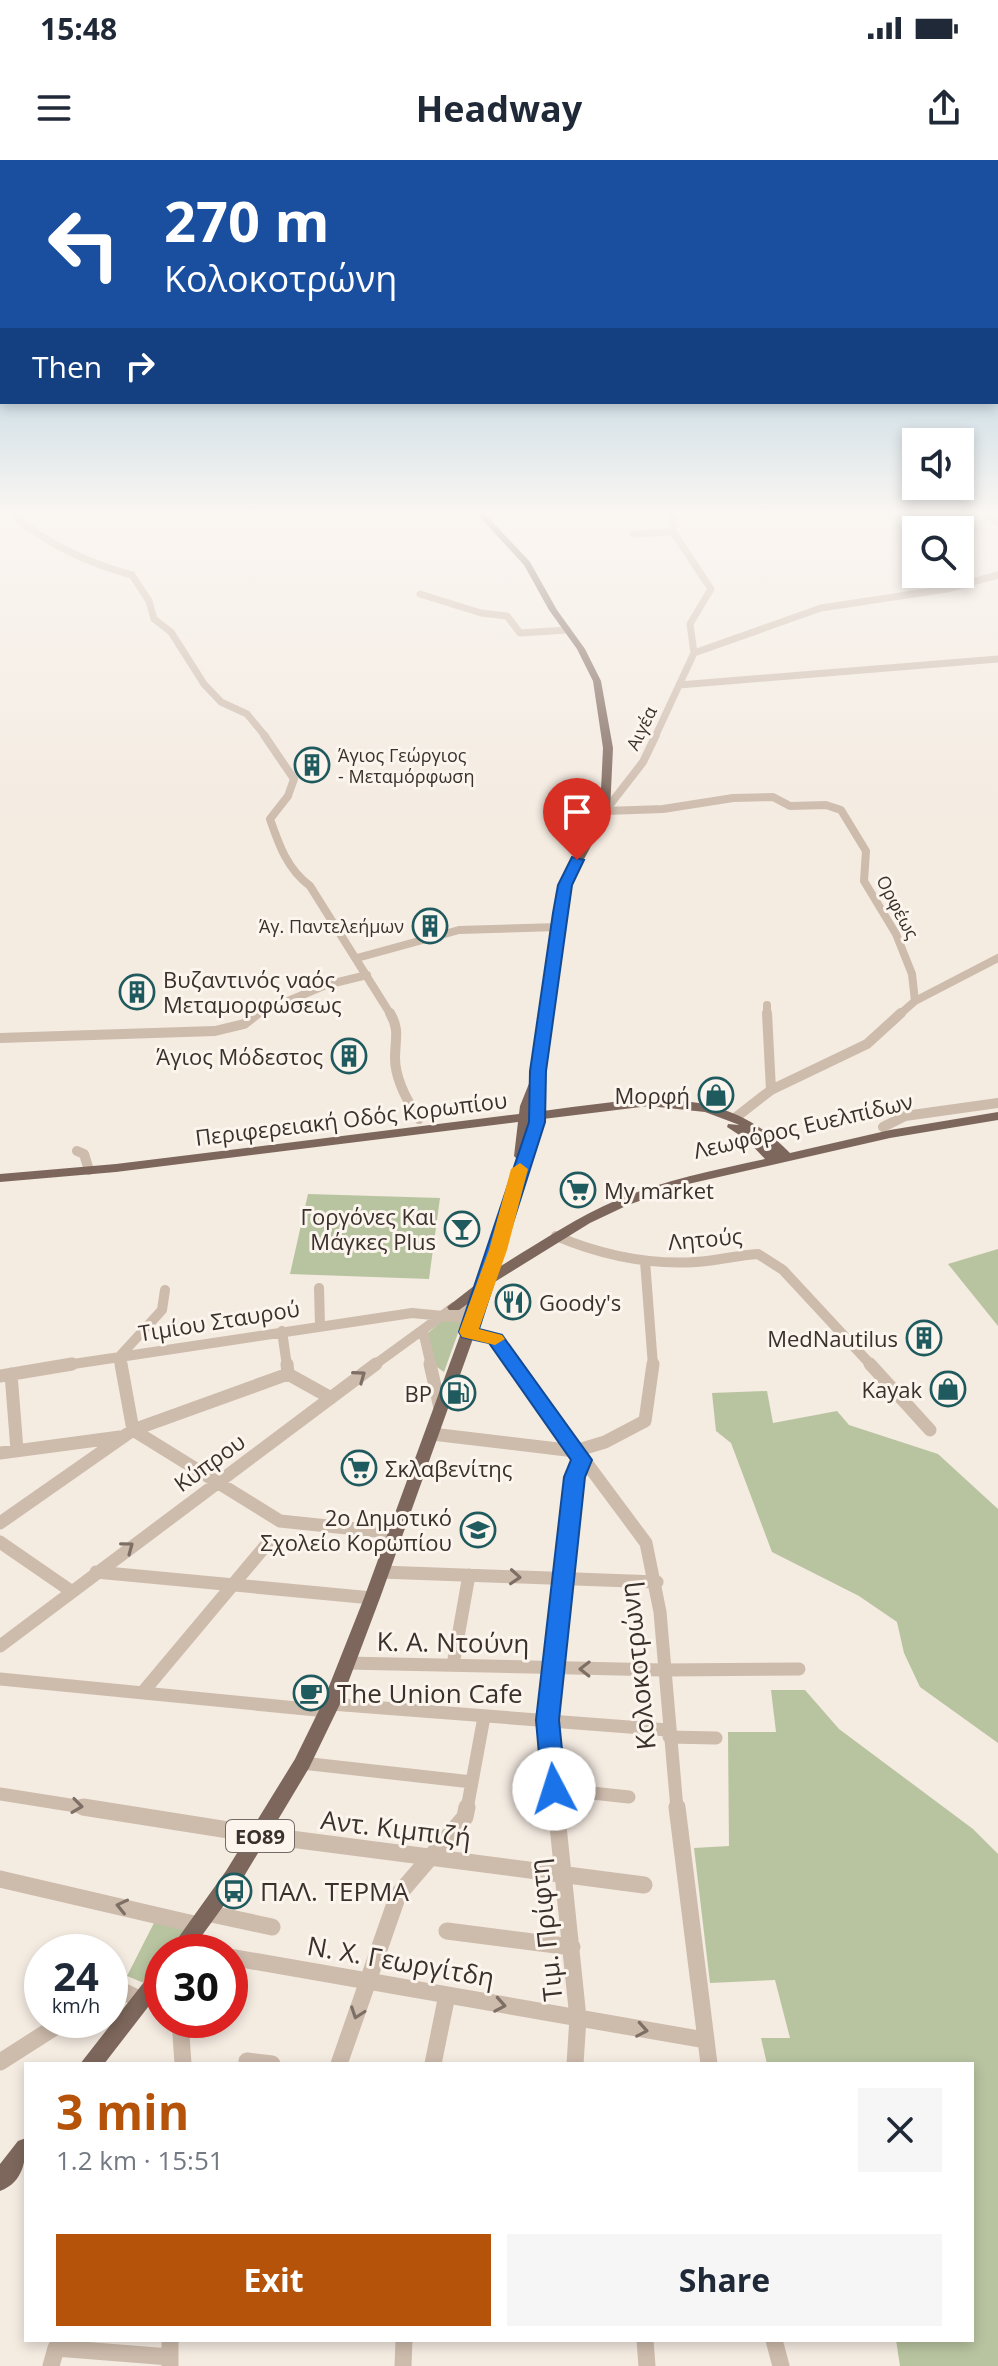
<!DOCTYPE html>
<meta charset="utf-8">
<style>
body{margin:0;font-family:"Open Sans",sans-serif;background:#f6f6f7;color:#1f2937;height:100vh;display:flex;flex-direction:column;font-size:30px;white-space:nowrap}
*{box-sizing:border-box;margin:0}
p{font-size:26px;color:#747a83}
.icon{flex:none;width:44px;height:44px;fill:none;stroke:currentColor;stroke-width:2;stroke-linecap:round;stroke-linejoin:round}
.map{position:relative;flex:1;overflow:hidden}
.sheet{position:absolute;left:24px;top:1902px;width:950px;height:280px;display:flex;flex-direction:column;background:#fff;border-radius:0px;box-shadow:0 4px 12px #0003}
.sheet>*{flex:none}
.hud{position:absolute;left:0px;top:0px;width:998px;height:244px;box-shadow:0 4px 12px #0003;background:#1a4fa0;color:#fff;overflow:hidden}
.fabs{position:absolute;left:902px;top:268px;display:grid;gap:16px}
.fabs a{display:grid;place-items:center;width:72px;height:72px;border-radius:0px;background:#fff;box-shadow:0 4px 12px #0003;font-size:40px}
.speed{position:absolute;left:24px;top:1774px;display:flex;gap:16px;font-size:40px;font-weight:700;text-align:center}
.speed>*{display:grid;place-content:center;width:104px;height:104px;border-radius:50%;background:#fff;box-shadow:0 4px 12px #0003;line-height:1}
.speed small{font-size:20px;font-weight:400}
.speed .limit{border:12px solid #d22;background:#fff;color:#111}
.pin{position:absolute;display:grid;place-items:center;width:68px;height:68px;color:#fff;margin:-82px -34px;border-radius:50% 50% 50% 0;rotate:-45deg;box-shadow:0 0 8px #0007}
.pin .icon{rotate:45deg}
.me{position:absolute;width:88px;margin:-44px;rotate:355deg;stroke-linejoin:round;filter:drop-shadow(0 0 6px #0008)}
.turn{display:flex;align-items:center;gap:28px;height:168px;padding:0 32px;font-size:36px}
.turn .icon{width:104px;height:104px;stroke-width:2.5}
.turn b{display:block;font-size:56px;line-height:68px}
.then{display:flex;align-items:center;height:76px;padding:0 32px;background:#0003;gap:16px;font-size:30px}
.round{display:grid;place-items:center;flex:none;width:84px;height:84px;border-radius:0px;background:#f6f6f7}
.overview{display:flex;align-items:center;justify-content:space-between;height:136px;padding:0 32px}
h1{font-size:48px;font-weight:700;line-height:60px;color:#b45309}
.button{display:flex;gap:16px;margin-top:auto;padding:16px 32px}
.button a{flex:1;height:92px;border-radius:0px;background:#b45309;color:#fff;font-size:32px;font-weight:700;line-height:92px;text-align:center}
.button a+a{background:#f6f6f7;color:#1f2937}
.status{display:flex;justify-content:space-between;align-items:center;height:56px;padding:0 40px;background:#fff;direction:ltr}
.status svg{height:22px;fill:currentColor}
header{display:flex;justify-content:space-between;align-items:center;height:104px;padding:0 32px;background:#fff;font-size:36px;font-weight:700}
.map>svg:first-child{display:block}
.green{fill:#b8c4a0}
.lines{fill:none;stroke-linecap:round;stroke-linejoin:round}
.minor-far4{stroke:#cdbbac;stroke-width:7}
.minor-far3{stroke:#cdbbac;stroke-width:8}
.minor-far2{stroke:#cdbbac;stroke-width:10}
.minor-far1{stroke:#cdbbac;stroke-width:13}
.minor{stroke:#cdbbac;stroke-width:17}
.major{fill:#7d675c;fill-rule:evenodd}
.oneway{stroke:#7d6f65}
.route{fill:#1a73e8;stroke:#114b97;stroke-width:2}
.slow{fill:#f59e0b}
.labels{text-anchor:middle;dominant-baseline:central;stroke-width:6;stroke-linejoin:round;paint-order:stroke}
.far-street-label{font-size:18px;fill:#3b302b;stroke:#fbf5ee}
.far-poi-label{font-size:18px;fill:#3b302b;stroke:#fbf5ee;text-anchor:start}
.shield{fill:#fbf5ee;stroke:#756b66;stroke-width:2}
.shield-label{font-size:20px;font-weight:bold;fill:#3b302b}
.poi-label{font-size:22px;fill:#3b302b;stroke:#fbf5ee;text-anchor:end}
.street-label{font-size:22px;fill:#3b302b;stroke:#fbf5ee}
.near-street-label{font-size:26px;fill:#3b302b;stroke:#fbf5ee}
.near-poi-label{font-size:26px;fill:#3b302b;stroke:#fbf5ee;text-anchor:start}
</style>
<div class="status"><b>15:48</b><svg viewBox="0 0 49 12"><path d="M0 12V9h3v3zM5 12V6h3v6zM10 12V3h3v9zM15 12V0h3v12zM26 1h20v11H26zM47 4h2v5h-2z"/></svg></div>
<header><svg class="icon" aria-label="menu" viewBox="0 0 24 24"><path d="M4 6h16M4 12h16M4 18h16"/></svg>Headway<svg class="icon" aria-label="share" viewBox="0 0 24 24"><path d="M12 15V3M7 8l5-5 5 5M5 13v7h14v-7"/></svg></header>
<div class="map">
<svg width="998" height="2206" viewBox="0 0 998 2206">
<rect width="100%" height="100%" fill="#f4ebe1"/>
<path class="green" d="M308 1034 440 1038 429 1119 290 1114Z
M998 1089V1166L948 1104Z
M443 1160 462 1162 444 1212 434 1205 428 1173Z
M767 1231 773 1263 837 1251 849 1265 938 1294 998 1349V1583L920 1527 904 1493 897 1462 859 1436 772 1392 731 1283 716 1271 712 1233Z
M771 1530H805L839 1569 973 1669 998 1694V2206H900L896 2180H972V1904H767L761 1878H790L775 1820 710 1823 694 1688 729 1686 728 1572H776Z
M157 1757 188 1765 168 1792H162V1799L144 1823 127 1816Z"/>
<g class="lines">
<path class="minor-far4" d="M13 355C48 385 88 403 132 415L149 441 154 459 171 472 204 524 221 542 247 554 266 577
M673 355V372L711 429 690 464 694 493
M988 355 998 363
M633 374 673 372
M420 434 481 453 507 456 520 473 567 470
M679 525 998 499
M655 577 694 493 821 448 947 429 998 415"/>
<path class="minor-far3" d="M264 575 294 619 288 636 270 659C279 685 287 709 310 726L391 855
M605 651 663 649 733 638 773 637 790 646 826 645 841 650 866 691 864 721 896 774 912 814 915 841 899 855
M605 651 643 602 656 575
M357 798 459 770 559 767
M915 841 998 798
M767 845V855
M255 855 326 825 367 815"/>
<path class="minor-far2" d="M390 853C400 870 395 879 395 898 395 919 407 941 419 959
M767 853 771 930
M0 878 215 871 244 864 258 853
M735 958 771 930 867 884 901 853
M883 967 905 956 998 943
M77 991 84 994 89 1010
M556 1076C601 1095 647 1105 696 1102 717 1101 737 1095 758 1094L783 1110 872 1206
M645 1101 653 1206
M319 1128 320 1165
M282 1171 287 1206
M423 1171 431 1206
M469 1172 495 1179 515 1206
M60 1206 412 1153 474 1159
M122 1206 120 1196 162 1150 165 1130
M373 1206 454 1147 477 1150"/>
<path class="minor-far1" d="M121 1204 133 1270
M287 1204 288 1214 331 1238
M430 1204 440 1248
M513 1204 646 1383 660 1452 677 1649
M870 1204 930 1270
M11 1214 17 1290
M0 1216 72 1204
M133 1270 280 1361 395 1373
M432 1274 575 1291 605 1282 645 1261 653 1204
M0 1293 120 1277
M0 1363 133 1270 288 1214
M0 1382 71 1431
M96 1412 372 1438
M381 1412 657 1422
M0 1486 376 1204
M346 1503 663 1510 799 1509
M453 1505 469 1415
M0 1519 327 1551
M143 1532 267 1384
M331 1544 668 1570
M669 1577 716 1578
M302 1603 472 1622
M554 1629 629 1637
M0 1634 95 1649
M467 1649 484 1557
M556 1649 547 1560 575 1317 582 1300"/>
<path class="minor" d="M83 1647 260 1675 644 1725
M556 1647 578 1858 575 1904
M677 1647 709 1904
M0 1719 198 1765
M207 1753 272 1767
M447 1771 572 1787
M181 1787 204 1792
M230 1797 705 1880
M110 1832 116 1828 141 1840
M180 1860 183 1904
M247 1901 272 1904
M0 1902 66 1860
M339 1904 398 1735 465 1657 467 1647
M433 1904 447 1835
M170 2180V2206
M645 2180 647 2206
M774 2180 781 2206
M51 2206 56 2188 170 2197
M403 2206 404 2180"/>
<path class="major" d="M478 355H486L530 402 557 450 585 489 601 521 613 588 610 651 570 725 544 911 543 951C634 940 718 919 790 993L890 970 998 952V960L890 978 688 1024 628 1045 590 1063 493 1123 380 1438 340 1544 309 1608 240 1723 190 1792H168L226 1711 295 1599 322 1544 364 1438 473 1140 459 1150H449L447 1147 479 1122 491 1090 517 999 514 996 518 962 116 1012 0 1022V1014L116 1004 519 954 520 946 532 916 560 725 600 651 603 588 593 521 577 489 549 450 524 405ZM649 946 705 952 737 964 739 965 728 964 727 967 747 980 765 999C715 1010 664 1020 617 1040 575 1058 537 1084 499 1107L528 1004 542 967 543 959Z
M162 1805V1829L104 1904H80L155 1808Z
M26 1978C26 2000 24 2022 0 2031V2004L18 1981Z"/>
</g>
<defs><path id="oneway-chevron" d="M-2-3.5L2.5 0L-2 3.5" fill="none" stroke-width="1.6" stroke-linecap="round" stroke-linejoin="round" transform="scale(2)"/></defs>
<g class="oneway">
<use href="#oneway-chevron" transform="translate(360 1216) rotate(-36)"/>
<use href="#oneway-chevron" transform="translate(128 1387) rotate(-37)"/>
<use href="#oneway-chevron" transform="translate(515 1417) rotate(4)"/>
<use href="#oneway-chevron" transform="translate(585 1509) rotate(-179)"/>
<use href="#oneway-chevron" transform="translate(77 1646) rotate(8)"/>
<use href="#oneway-chevron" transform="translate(122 1746) rotate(-167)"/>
<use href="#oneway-chevron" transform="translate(500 1845) rotate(10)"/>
<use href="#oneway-chevron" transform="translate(357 1853) rotate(109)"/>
<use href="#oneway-chevron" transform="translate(642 1870) rotate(10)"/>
</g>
<linearGradient id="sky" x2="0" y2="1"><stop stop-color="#7eb2d2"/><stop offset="0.53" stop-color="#faf6f2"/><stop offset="1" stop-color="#faf6f2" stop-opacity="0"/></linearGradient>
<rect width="998" height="664" fill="url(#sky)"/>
<path class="route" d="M572 697 584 700 572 725 568 753 546 911 545 962 479 1169 502 1175 592 1300 585 1317 559 1560 566 1629 563 1635 554 1638 546 1635 542 1629 536 1560 564 1317 571 1300 489 1183 462 1177 459 1172 529 962 530 911 553 753 558 725Z"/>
<path class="slow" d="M520 1003 528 1009 507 1090 479 1169 502 1175 505 1179 495 1185 462 1177 459 1172 489 1090 511 1009Z"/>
<defs>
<g id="building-ring" transform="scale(1.8)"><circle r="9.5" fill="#fbf5ee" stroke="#1f5a5e" stroke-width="1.5"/><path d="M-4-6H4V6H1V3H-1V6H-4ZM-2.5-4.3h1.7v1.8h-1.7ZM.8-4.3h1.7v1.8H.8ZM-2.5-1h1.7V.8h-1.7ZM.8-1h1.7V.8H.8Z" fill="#1f5a5e"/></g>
<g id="shop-ring" transform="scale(1.8)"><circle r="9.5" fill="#fbf5ee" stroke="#1f5a5e" stroke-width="1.5"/><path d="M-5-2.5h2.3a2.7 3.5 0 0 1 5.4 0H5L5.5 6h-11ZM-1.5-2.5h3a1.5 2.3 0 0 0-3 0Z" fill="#1f5a5e"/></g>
<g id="supermarket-ring" transform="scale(1.8)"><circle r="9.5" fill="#fbf5ee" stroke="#1f5a5e" stroke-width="1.5"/><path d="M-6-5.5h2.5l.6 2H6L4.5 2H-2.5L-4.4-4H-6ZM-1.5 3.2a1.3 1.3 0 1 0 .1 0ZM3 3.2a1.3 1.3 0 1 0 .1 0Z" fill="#1f5a5e"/></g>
<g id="bar-ring" transform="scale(1.8)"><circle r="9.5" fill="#fbf5ee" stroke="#1f5a5e" stroke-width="1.5"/><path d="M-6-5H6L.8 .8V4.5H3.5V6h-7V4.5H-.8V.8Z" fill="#1f5a5e"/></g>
<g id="restaurant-ring" transform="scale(1.8)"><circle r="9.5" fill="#fbf5ee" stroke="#1f5a5e" stroke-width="1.5"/><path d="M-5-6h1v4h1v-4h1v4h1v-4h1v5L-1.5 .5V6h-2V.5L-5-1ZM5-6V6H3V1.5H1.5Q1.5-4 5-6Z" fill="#1f5a5e"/></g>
<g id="fuel-ring" transform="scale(1.8)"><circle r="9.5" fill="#fbf5ee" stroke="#1f5a5e" stroke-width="1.5"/><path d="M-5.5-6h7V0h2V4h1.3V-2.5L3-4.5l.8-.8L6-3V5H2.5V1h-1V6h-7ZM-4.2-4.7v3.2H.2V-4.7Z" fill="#1f5a5e"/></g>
<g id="school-ring" transform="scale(1.8)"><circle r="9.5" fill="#fbf5ee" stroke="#1f5a5e" stroke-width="1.5"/><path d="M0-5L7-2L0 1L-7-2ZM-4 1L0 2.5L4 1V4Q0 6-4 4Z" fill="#1f5a5e"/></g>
<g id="cafe-ring" transform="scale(1.8)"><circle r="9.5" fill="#fbf5ee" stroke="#1f5a5e" stroke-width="1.5"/><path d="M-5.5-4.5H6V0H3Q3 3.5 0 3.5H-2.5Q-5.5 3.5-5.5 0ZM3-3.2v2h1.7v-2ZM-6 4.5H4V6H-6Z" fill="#1f5a5e"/></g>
<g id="bus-ring" transform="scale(1.8)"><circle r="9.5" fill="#fbf5ee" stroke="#1f5a5e" stroke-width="1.5"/><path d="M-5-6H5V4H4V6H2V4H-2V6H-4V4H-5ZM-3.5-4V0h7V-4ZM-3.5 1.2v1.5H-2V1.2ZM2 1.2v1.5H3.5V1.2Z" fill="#1f5a5e"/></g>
</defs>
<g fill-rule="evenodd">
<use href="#building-ring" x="312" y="605"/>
<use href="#building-ring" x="430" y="766"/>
<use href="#building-ring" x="137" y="832"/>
<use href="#building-ring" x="349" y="896"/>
<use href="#shop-ring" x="716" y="935"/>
<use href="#supermarket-ring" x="578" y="1030"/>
<use href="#bar-ring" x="462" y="1069"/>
<use href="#restaurant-ring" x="513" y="1142"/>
<use href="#building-ring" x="924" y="1178"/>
<use href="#shop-ring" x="948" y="1229"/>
<use href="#fuel-ring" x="458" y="1233"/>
<use href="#supermarket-ring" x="359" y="1308"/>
<use href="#school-ring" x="478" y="1370"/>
<use href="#cafe-ring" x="311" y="1533"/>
<use href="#bus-ring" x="234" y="1731"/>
</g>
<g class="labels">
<g class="far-street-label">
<text transform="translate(641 568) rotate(-64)">Αιγέα</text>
<text transform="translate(898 747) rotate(62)">Ορφέως</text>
</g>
<g class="far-poi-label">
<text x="338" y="595">Άγιος Γεώργιος<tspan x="338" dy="21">- Μεταμόρφωση</tspan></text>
<text x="404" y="766" text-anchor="end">Άγ. Παντελεήμων</text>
</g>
<rect class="shield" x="226" y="1660" width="68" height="32" rx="6"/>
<g class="shield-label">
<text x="260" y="1676">ΕΟ89</text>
</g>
<g class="poi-label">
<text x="163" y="819" text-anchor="start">Βυζαντινός ναός<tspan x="163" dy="25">Μεταμορφώσεως</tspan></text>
<text x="323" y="896">Άγιος Μόδεστος</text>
<text x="690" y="935">Μορφή</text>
<text x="604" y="1030" text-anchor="start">My market</text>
<text x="436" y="1056">Γοργόνες Και<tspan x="436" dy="25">Μάγκες Plus</tspan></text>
<text x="539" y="1142" text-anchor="start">Goody's</text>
<text x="898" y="1178">MedNautilus</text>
<text x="922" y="1229">Kayak</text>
<text x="432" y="1233">BP</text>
<text x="385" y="1308" text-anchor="start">Σκλαβενίτης</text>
<text x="452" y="1357">2ο Δημοτικό<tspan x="452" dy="25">Σχολείο Κορωπίου</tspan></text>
</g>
<g class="street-label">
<text transform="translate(351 958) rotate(-7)">Περιφερειακή Οδός Κορωπίου</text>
<text transform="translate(803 965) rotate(-13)">Λεωφόρος Ευελπίδων</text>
<text transform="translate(705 1078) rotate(-5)">Λητούς</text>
<text transform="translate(219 1160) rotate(-9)">Τιμίου Σταυρού</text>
<text transform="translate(209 1302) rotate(-36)">Κύπρου</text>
</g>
<g class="near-street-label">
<text transform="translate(453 1482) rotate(1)">Κ. Α. Ντούνη</text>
<text transform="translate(637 1506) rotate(-96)">Κολοκοτρώνη</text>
<text transform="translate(396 1668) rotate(7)">Αντ. Κιμπιζή</text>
<text transform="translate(545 1770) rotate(-96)">Τιμ. Πρίφτη</text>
<text transform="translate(401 1801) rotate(10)">Ν. Χ. Γεωργίτδη</text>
</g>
<g class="near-poi-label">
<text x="337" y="1533">The Union Cafe</text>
<text x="260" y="1731">ΠΑΛ. ΤΕΡΜΑ</text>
</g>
</g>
</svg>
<div class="fabs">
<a><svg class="icon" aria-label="sound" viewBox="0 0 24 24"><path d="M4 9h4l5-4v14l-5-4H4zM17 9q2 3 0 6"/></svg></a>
<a><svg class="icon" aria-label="search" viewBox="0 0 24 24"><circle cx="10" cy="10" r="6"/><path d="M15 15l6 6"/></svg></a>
</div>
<div class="speed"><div>24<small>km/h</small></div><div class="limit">30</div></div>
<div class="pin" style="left:577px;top:700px;background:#d93025"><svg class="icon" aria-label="arrive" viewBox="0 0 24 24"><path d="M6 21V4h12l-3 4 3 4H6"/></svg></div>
<svg class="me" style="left:554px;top:1629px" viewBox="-20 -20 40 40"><circle r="19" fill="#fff"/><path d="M0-13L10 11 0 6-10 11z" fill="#1a73e8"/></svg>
<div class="hud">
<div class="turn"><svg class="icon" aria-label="left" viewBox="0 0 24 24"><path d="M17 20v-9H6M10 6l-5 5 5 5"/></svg><div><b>270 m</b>Κολοκοτρώνη</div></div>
<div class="then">Then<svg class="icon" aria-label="right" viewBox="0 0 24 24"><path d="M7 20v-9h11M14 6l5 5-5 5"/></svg></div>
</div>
<section class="sheet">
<div class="overview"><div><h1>3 min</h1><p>1.2 km · 15:51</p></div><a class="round"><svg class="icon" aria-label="close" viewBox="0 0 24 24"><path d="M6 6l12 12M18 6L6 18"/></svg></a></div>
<div class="button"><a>Exit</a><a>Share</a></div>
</section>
</div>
